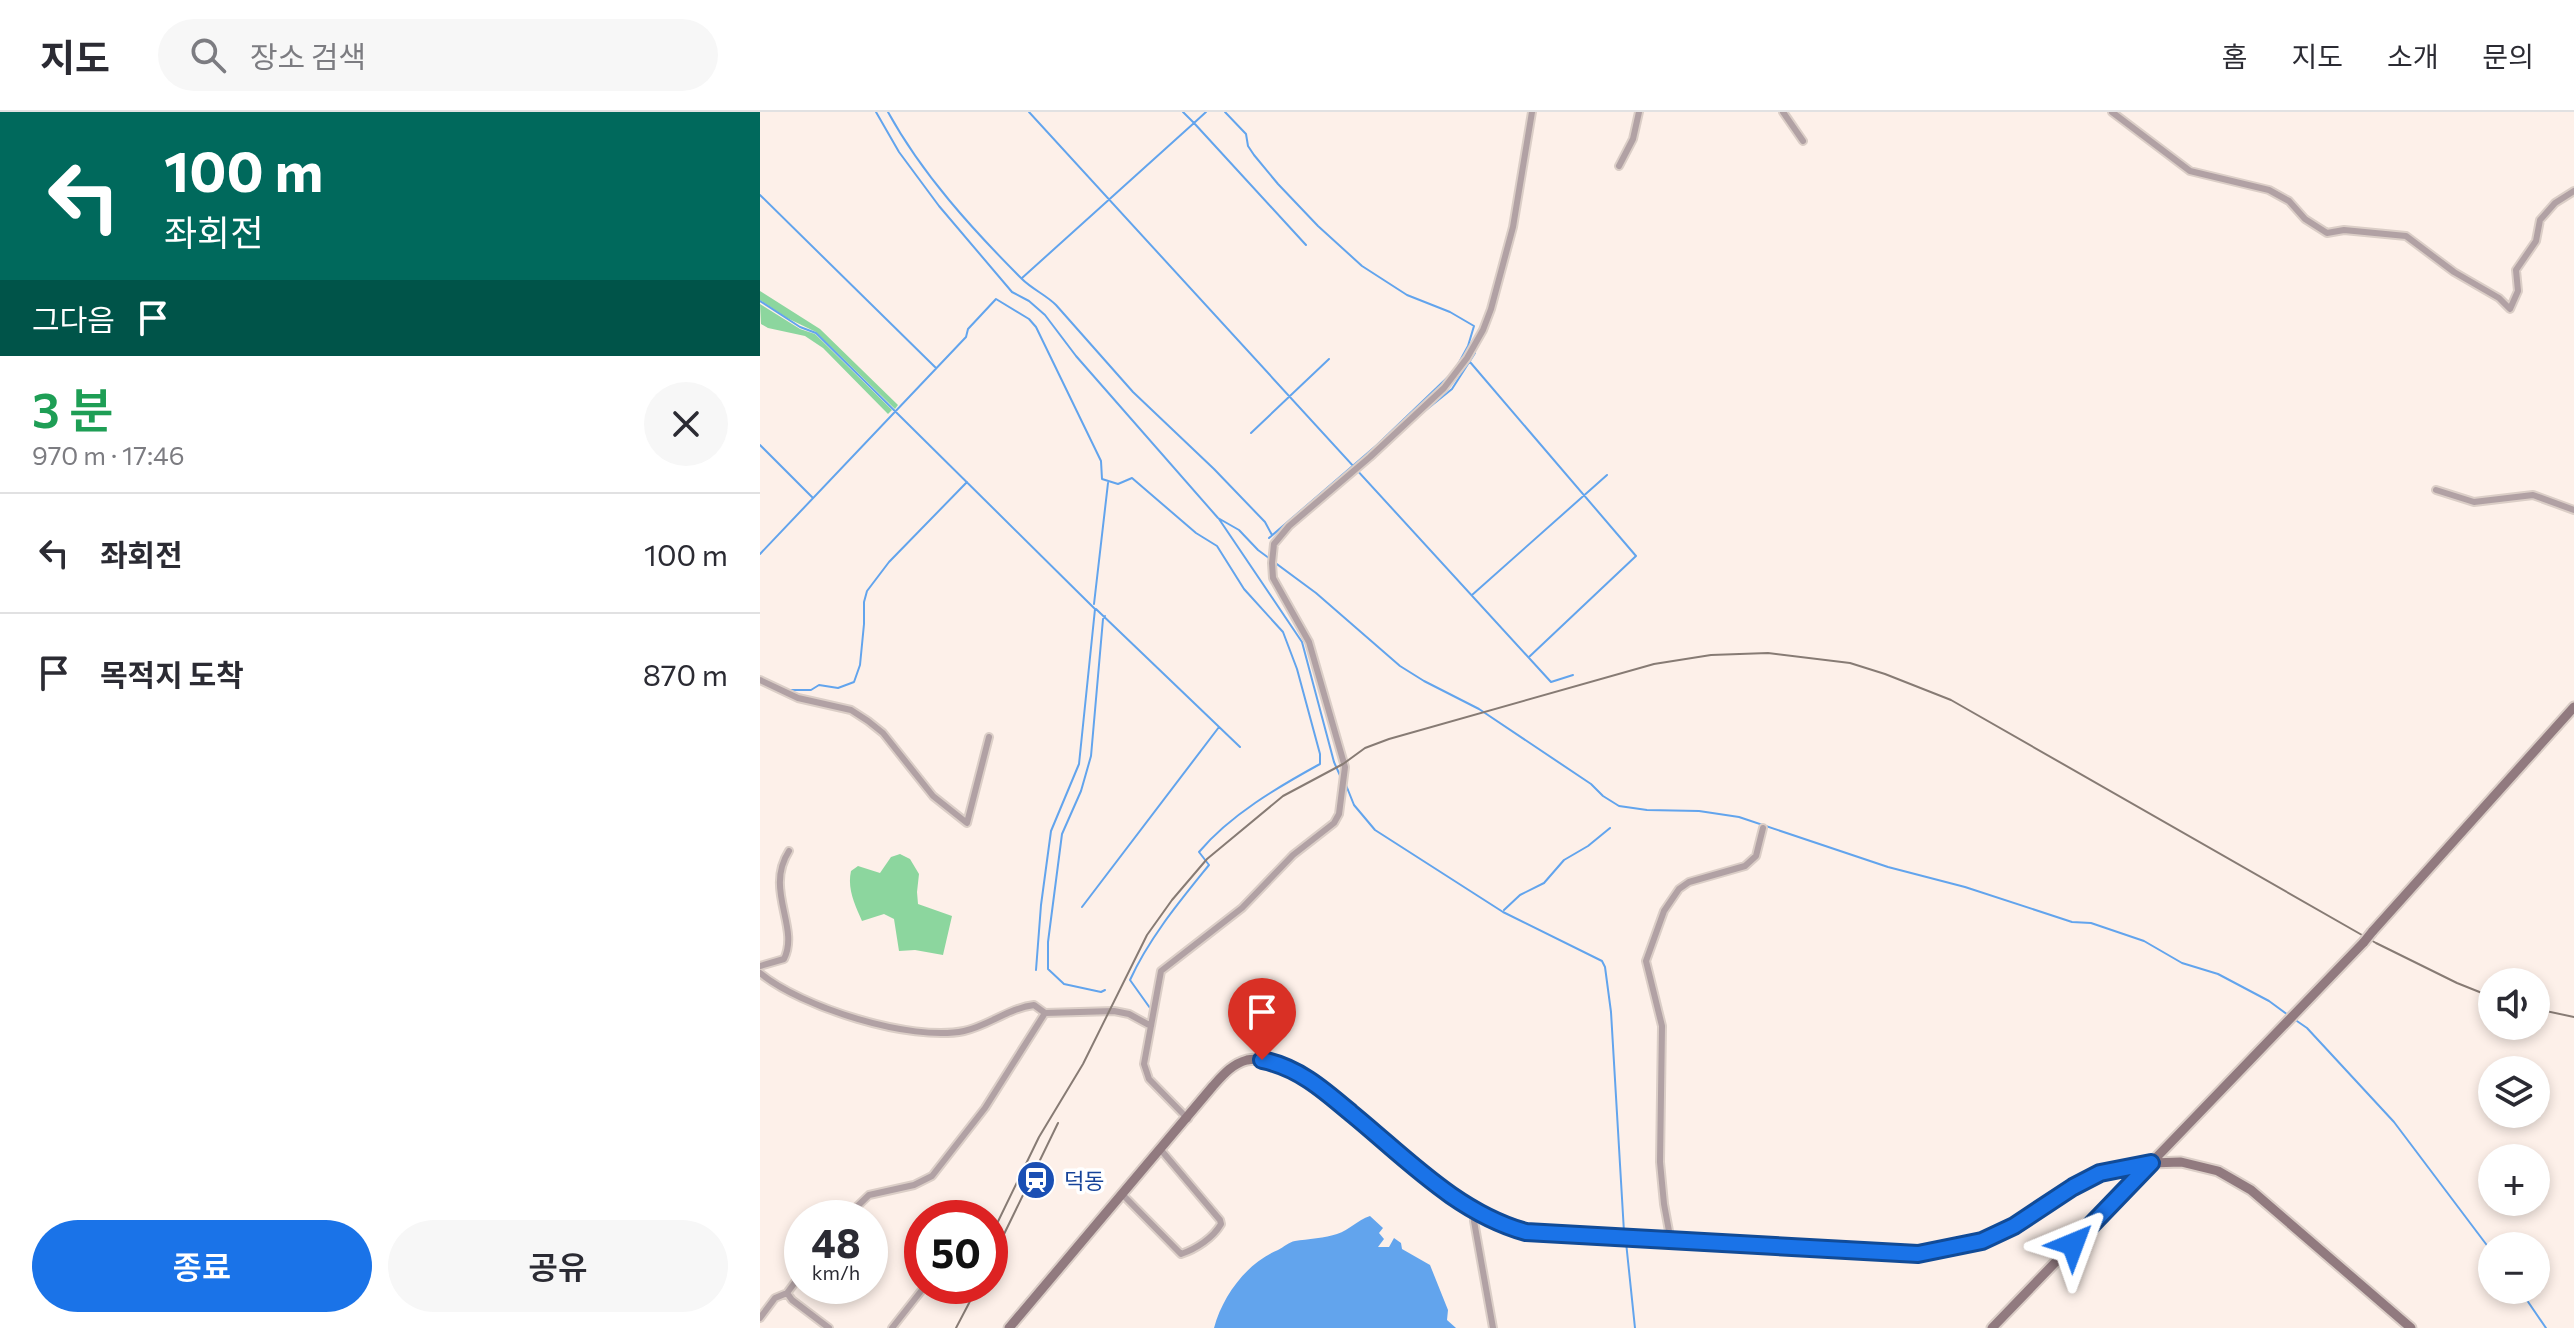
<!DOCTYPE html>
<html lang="ko">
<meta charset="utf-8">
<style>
body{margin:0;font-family:Commissioner,"Noto Sans KR",sans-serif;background:#f7f7f7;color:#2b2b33;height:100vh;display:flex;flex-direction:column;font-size:30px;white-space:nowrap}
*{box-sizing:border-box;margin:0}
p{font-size:26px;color:#7c7c81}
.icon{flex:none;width:44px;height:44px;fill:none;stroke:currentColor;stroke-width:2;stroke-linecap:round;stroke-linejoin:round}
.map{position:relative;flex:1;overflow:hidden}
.side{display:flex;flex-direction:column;background:#fff;width:760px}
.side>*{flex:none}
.guide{background:#00695c;color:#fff;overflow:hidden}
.buttons{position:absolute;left:1718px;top:856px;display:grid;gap:16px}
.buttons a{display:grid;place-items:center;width:72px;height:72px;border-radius:50%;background:#fff;box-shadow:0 4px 12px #0003;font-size:40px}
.speed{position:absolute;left:24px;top:1088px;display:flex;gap:16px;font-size:40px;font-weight:700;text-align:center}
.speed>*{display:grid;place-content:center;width:104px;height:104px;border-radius:50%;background:#fff;box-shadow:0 4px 12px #0003;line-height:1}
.speed small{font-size:20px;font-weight:400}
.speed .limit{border:12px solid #d22;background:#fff;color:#111}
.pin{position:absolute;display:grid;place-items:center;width:68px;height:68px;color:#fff;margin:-82px -34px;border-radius:50% 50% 50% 0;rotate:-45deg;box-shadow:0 0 8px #0007}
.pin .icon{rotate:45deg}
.me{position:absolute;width:88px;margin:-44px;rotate:44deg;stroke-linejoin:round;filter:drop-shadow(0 0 6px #0008)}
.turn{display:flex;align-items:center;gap:28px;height:168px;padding:0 32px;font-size:36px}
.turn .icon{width:104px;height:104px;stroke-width:2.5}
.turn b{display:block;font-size:56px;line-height:68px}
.then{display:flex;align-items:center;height:76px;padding:0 32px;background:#0003;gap:16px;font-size:30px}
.round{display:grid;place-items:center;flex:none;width:84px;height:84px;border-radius:42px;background:#f7f7f7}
.head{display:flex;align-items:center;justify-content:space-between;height:136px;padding:0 32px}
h1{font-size:48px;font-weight:600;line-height:60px;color:#1e9e55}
.primary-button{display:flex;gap:16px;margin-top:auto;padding:16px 32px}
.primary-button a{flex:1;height:92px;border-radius:48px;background:#1a73e8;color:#fff;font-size:32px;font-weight:600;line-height:92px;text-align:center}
.primary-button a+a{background:#f7f7f7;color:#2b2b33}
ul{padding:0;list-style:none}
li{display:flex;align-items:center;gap:24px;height:120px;padding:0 32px;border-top:2px solid #e1e1e2}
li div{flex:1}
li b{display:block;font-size:30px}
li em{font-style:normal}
header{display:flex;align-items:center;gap:48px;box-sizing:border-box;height:112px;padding:0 40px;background:#fff;border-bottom:2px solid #e1e1e2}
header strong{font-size:38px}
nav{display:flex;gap:44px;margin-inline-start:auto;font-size:28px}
.search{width:560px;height:72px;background:#f7f7f7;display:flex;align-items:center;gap:20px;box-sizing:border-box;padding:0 28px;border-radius:44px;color:#7c7c81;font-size:30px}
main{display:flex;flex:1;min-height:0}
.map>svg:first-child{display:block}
.green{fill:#8cd69e}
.water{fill:#62a4ed}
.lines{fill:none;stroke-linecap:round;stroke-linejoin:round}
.stream{stroke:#62a4ed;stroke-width:2}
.street-casing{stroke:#dbcec7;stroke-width:10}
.secondary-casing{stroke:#dbcec7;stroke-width:13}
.street{stroke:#b1a1a4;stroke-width:6}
.secondary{stroke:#917a7f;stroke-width:9}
.rail{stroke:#877b74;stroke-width:2}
.secondary-bridge-casing{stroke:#dbcec7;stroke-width:13;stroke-linecap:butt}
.secondary-bridge{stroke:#917a7f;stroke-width:9}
.route-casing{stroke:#114b97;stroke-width:20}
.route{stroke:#1a73e8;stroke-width:14}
.labels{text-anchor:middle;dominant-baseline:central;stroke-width:7;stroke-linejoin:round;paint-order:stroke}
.transit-label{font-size:22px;fill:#164399;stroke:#fff;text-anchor:start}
</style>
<header>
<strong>지도</strong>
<div class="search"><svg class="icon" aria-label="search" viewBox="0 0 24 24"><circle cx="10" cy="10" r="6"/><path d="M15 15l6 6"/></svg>장소 검색</div>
<nav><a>홈</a><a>지도</a><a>소개</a><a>문의</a></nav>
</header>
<main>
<section class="side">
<div class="guide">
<div class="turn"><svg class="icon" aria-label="left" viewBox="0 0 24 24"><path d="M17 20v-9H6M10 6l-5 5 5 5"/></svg><div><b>100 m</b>좌회전</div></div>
<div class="then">그다음<svg class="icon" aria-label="arrive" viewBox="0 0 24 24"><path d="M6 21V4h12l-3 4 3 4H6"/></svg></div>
</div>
<div class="head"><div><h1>3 분</h1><p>970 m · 17:46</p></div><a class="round"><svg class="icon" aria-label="close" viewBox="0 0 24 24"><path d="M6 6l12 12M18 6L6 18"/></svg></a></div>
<ul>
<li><svg class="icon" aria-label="left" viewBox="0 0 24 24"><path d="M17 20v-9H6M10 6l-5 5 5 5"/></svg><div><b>좌회전</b></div><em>100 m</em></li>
<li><svg class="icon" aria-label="arrive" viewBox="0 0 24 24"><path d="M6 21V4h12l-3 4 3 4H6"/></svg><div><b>목적지 도착</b></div><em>870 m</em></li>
</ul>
<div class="primary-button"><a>종료</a><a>공유</a></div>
</section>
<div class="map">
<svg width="1814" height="1216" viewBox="0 0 1814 1216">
<rect width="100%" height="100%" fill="#fdf0e9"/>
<path class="green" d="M0 179 60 217 138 293 135 297 56 220 27 206 0 188Z
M0 192 40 217 55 222 132 298 128 302 63 236 45 224 8 216 1 212Z
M140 742 150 747 159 762 157 780 158 792 192 804 183 843 155 838 139 839 134 807 124 802 102 809C95 793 87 777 91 759L98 754 120 761 131 745Z"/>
<path class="water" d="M610 1104 623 1116 619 1121 624 1127 618 1135H629L634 1126 641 1131 642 1137 670 1153 688 1198 687 1208 696 1216H454C463 1183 487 1151 518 1138 524 1135 529 1130 535 1129 547 1127 566 1126 577 1122 590 1118 597 1108 610 1104Z"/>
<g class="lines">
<path class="stream" d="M116 0 139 40 179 94 252 180 269 189 285 203 316 244 458 406 479 418 498 438 556 481 640 554 664 569 719 597 831 672 843 684 859 694 887 698 939 699 979 705 1128 755 1205 775 1312 810 1331 811 1384 829 1422 851 1458 862 1509 889 1528 903
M128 0C162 62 212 117 262 167 272 177 286 183 296 193L373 280 454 357 505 410 512 423
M269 0 791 570 813 563
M446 0 434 11 546 133
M465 0 486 22 488 34 494 43 518 72 558 114 602 154 647 183 690 200 714 214 708 234 696 256
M0 83 176 256
M262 166 434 11 423 0
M0 189 40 215 56 221 335 497 319 652 291 719 281 793 276 858
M710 250 876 444 769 545
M656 306 692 277 715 241
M491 321 569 247
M0 333 52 385
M615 344 649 313
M459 407 542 530 574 650 582 668
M509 426 617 333 689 264
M0 442 206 225 208 217 236 187 269 207 276 215 341 349 342 367 358 372 372 366 436 421 457 434 484 477 523 520 537 557 560 642V652C518 675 470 703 439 740L449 753C420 789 389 826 370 868L390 896
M712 483 847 363
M334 492 348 371
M336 497 480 635
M25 578H51L59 573 78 576 94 570 100 553 104 512V490L107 479 129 450 207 370
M586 673 594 693 615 718 743 800 842 849 845 855 851 900 864 1120
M322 795 459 615
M744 798 760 783 784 771 804 748 828 734 850 716
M345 878 341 880 304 872 288 857V830L302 722 321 679 331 644 343 507 345 504
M1534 907 1547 916 1634 1010 1732 1140
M866 1130 875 1216
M1760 1178 1786 1216"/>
<g class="street-casing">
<path id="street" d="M1023 0 1043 29
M1352 0 1430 59 1509 78 1529 89 1545 107 1567 121 1584 118 1646 124 1694 160 1739 186 1750 197 1758 179 1756 158 1776 129 1780 108 1795 91 1814 79
M859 54 873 27 879 0
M1676 378 1714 390 1773 383 1814 398
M0 568 38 586 91 598 108 609 123 621 173 684 207 711 229 625
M0 854 24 847C40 815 4 778 29 739
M0 861C41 895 151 930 204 919 228 914 249 896 274 893L285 901 354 899 369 902 391 914
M428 1007 389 967 384 952 401 859 482 796 533 743 574 711 579 702 585 655 549 530 513 466 512 451 514 432 529 414 610 345 684 276 707 246 723 218 731 197 753 115 772 0
M363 1083 421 1142C436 1137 453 1126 461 1112L460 1108 401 1038
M716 1101 714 1109 733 1216
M85 1106 109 1083 154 1073 172 1064 225 996 285 901
M911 1130 904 1092 900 1050 902 914 886 849 904 799 919 777 929 770 985 754 996 744 1003 716
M42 1161 27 1181 32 1188 69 1216
M0 1206 15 1186 27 1181
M132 1216 165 1174"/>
</g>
<g class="secondary-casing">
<path id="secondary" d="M1612 820 1814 595
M249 1216 453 974C463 963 472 952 487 948 541 936 657 1062 704 1093 723 1106 744 1114 766 1120L1158 1142 1222 1129 1254 1114 1313 1075 1340 1061 1391 1051 1421 1050 1458 1059 1491 1078 1651 1216
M1232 1216 1604 830"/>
</g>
<use href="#street" class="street"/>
<use href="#secondary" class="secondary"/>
<path class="rail" d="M1776 897 1814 905
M230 1126 279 1025 323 952 387 823 412 788 447 747 523 684 583 652 605 636 629 627 894 552 951 543 1008 541 1090 551 1125 562 1191 588 1616 831 1697 871 1732 885
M230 1151 298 1011
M196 1216 218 1174"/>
<g class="secondary-bridge-casing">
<path id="secondary-bridge" d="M1604 830 1612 820"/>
</g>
<use href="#secondary-bridge" class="secondary-bridge"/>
</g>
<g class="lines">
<g class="route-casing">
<path id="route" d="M502 948C538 955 564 978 591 1001 645 1045 697 1101 766 1120L1158 1142 1222 1129 1254 1114 1313 1075 1340 1061 1391 1051 1313 1132"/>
</g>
<use href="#route" class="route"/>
</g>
<defs>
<g id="station-disc" transform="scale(2)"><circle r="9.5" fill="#1a4fb4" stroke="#fff"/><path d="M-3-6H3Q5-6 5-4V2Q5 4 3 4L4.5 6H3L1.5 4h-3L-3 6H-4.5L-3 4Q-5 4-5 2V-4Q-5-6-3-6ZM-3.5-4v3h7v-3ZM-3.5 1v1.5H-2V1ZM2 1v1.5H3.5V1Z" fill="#fff"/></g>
</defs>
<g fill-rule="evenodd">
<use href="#station-disc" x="276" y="1068"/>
</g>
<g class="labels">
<g class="transit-label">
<text x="304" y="1068">덕동</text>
</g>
</g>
</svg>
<div class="buttons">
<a><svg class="icon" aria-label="sound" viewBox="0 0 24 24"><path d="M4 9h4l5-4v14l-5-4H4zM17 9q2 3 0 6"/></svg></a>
<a><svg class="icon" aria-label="layers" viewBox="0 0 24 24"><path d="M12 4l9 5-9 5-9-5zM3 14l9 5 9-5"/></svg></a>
<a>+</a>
<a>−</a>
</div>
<div class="speed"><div>48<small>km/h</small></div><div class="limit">50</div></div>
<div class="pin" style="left:502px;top:948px;background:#d93025"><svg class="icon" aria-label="arrive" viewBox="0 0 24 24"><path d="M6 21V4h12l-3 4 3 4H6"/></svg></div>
<svg class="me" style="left:1313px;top:1132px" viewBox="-20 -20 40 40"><path d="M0-17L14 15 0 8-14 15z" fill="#1a73e8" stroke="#fff" stroke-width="4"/></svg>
</div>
</main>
